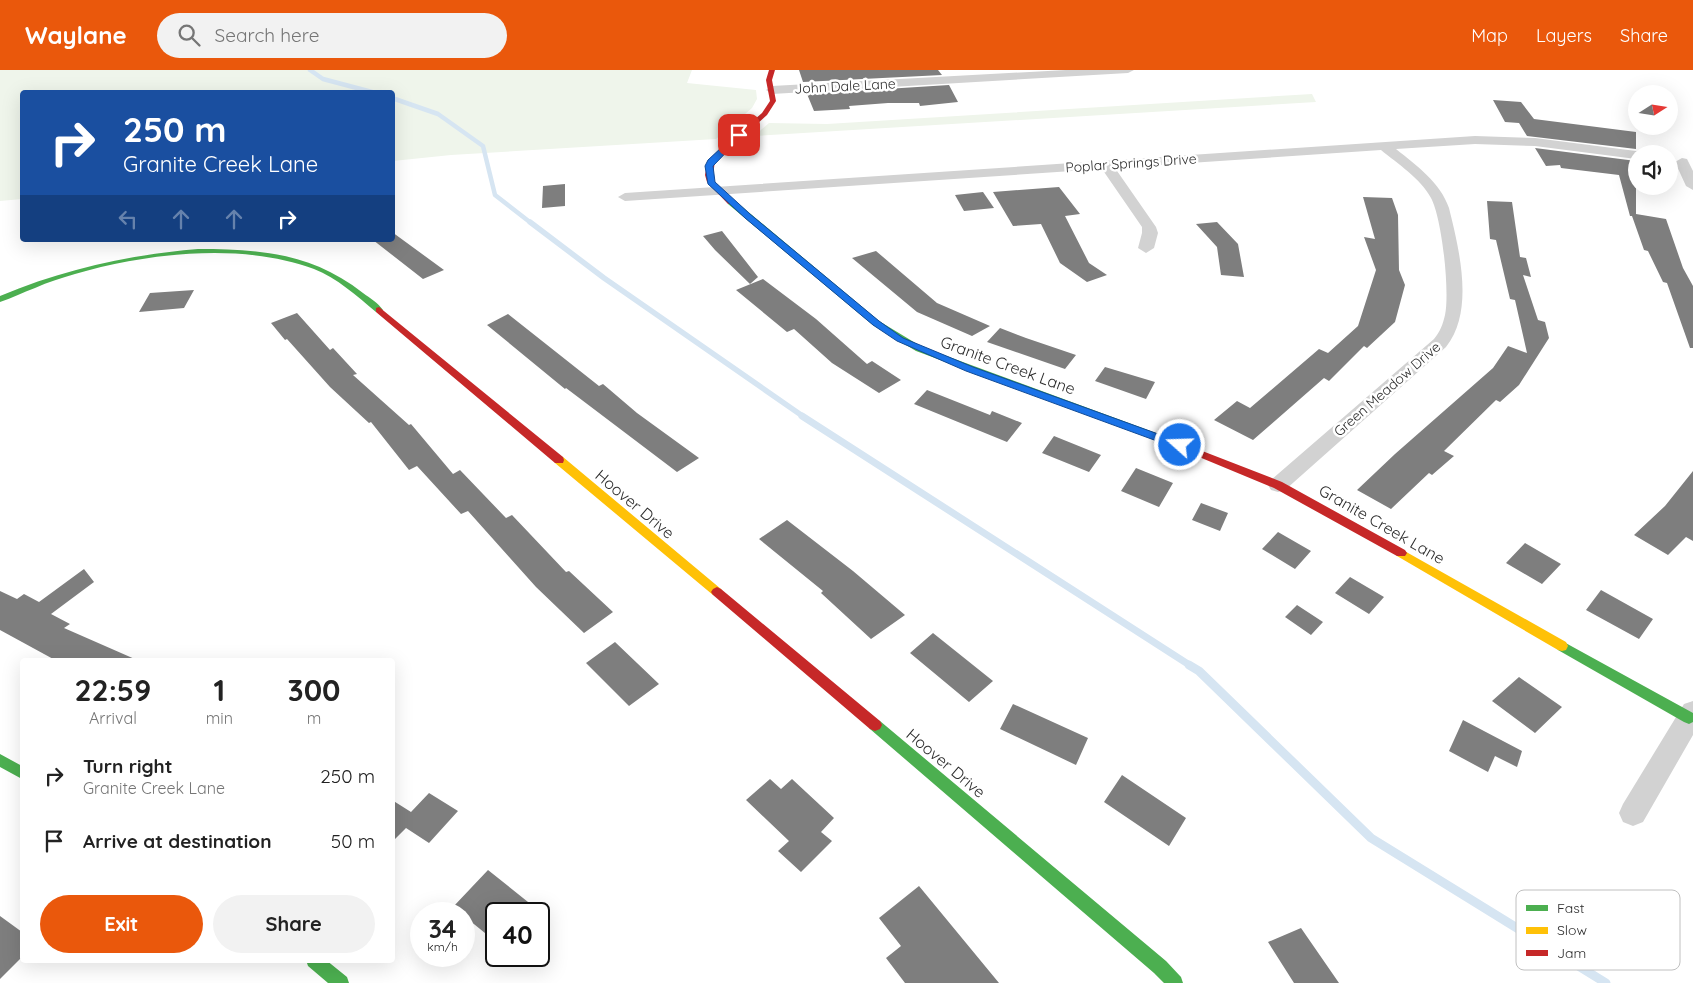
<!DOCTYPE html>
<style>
body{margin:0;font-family:Quicksand,sans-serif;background:#f2f2f2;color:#222;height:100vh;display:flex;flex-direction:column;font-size:19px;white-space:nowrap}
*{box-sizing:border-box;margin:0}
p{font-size:16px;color:#767676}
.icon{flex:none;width:28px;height:28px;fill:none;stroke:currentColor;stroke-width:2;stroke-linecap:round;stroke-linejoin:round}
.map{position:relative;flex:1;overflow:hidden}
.sheet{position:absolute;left:20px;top:588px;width:375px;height:305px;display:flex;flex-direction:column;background:#fff;border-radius:5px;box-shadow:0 5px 20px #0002}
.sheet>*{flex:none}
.guide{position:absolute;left:20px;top:20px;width:375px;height:152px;border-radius:5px;box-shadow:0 5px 20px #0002;background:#1a4fa0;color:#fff;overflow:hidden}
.needle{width:32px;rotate:78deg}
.fabs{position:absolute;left:1628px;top:15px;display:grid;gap:10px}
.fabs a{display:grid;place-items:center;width:50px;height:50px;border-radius:50%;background:#fff;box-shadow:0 5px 20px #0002;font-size:25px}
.speed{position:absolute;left:410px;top:832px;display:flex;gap:10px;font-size:25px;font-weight:700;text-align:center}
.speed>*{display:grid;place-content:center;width:65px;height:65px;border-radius:50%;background:#fff;box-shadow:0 5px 20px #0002;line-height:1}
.speed small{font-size:12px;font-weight:400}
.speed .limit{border:2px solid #111;border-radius:8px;background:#fff;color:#111}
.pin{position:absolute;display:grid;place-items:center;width:42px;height:42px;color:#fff;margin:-21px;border-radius:10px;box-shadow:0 2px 8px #0006}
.me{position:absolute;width:55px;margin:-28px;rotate:290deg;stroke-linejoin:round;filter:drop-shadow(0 0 4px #0008)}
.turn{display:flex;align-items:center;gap:18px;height:105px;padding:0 20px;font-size:22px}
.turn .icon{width:65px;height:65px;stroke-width:2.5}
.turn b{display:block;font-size:35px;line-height:42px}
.lanes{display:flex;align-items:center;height:48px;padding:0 20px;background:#0003;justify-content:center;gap:25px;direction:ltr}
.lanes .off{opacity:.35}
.eta{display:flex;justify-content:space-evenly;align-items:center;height:85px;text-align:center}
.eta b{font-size:30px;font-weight:700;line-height:35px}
.action{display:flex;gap:10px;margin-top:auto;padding:10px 20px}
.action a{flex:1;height:58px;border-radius:30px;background:#ea580c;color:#fff;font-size:20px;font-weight:700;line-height:58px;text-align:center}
.action a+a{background:#f2f2f2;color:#222}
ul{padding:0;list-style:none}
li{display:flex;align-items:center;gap:15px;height:65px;padding:0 20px}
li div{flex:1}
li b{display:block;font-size:19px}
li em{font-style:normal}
header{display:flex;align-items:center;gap:30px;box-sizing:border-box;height:70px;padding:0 25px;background:#ea580c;color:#fff}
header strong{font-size:24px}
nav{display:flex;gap:28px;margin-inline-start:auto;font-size:18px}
.search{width:350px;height:45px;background:#f2f2f2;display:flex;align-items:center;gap:12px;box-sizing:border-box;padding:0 18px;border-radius:28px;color:#767676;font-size:19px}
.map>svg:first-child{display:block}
.green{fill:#eff5eb}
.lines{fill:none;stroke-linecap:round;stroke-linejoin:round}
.stream-far3{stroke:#d6e5f2;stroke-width:4.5}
.stream-far2{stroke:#d6e5f2;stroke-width:5.5}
.stream-far1{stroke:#d6e5f2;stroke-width:7}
.stream{stroke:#d6e5f2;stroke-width:9}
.building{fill:#7e7e7e}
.street{fill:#d2d2d2;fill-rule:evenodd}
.fast{fill:#4caf50;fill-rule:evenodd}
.slow{fill:#ffc107;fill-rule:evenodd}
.jam{fill:#c62828;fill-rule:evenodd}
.route{fill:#1a73e8;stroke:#114b97}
.labels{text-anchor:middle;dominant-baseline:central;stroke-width:5;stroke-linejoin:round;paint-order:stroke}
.far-street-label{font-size:14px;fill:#2d2d2d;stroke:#fff}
.street-label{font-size:16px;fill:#2d2d2d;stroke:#fff}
.key{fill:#fff;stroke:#c0c0c0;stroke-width:1}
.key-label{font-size:14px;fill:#2d2d2d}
</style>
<header>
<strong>Waylane</strong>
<div class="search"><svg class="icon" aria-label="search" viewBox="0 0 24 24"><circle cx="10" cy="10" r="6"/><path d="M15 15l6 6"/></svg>Search here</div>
<nav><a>Map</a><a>Layers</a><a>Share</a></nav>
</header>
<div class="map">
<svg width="1693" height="913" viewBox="0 0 1693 913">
<rect width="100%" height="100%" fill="#fff"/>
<path class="green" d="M0 0H692L687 13 756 20 757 29 752 38 716 69 451 85 393 91 392 22H22V129L0 131Z
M1312 24 1316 32 754 66 769 53 827 54Z"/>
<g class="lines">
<path class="stream-far3" d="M310 0 323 9 372 22
M392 28 438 44 483 76 495 125 531 153"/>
<path class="stream-far2" d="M530 152 604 208 804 347"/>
<path class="stream-far1" d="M802 346 1191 596"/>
<path class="stream" d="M1189 595 1199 601 1371 768 1606 913"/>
</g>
<path class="building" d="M799 0H938L942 5 803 12Z
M949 15 958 32 920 36 919 33H888L849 36 850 39 814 41 807 24Z
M1493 30 1521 32 1534 49 1636 62V79L1527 66 1519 53 1505 52Z
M1535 78 1636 91V144L1666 149 1683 198 1693 216V278H1690L1667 213 1663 212 1648 181 1644 180 1632 146H1630L1619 105 1561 98 1560 95 1546 96Z
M565 114V136L542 138 543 116Z
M1059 117 1080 144 1065 146 1089 193 1107 205 1087 212 1060 193 1041 154 1013 156 993 122Z
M983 122 994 138 964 141 955 125Z
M1363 127 1392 128 1398 145 1399 200 1405 215 1395 252 1367 278 1364 276 1329 311 1324 308 1253 370 1214 350 1237 331 1250 338 1319 279 1328 283 1358 256 1376 200 1364 167 1375 169Z
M1487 131 1512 132 1520 187 1526 188 1531 207 1523 205 1538 250 1545 252 1549 268 1519 315 1500 332 1496 330 1444 381 1454 386 1432 405 1429 403 1391 439 1357 420 1395 384 1493 298 1508 276 1527 283 1515 230 1510 229 1496 170 1490 169Z
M1217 152 1238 174 1244 207 1221 205 1217 177 1196 154Z
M722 161 758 207 750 214 715 180 703 166Z
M392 162 444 200 423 209 373 170H392Z
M876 181 937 233 990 256 972 266 917 242 852 188Z
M763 209 816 249 867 294 872 291 901 310 879 323 832 293 794 259 787 262 736 220Z
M194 220 184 238 139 242 150 223Z
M297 243 330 280 333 278 357 304 353 305 409 355 411 354 453 404 460 400 506 448 512 445 566 502 569 501 613 542 584 563 536 517 468 441 461 444 417 396 409 400 371 352 369 353 330 317 287 269 285 270 271 253Z
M508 244 599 316 603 314 637 343 699 388 677 402 566 318 565 319 487 255Z
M1000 258 1026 268 1076 285 1065 299 987 272Z
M1105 297 1155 312 1146 329 1095 311Z
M927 320 990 345 992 341 1022 353 1007 372 914 334Z
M1054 366 1101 385 1089 402 1042 383Z
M1136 398 1173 413 1159 437 1121 421Z
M1693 401V471L1686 467 1668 485 1634 465 1665 436Z
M1201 433 1228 443 1220 461 1192 450Z
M787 450 853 501 905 545 871 569 821 523 823 521 759 469Z
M1278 462 1311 481 1295 499 1262 479Z
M1525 473 1561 494 1542 514 1506 493Z
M84 499 94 512 51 544 70 554 64 558 137 590H55L0 560V521L17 529 24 524 39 532Z
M1350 507 1384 527 1369 544 1335 523Z
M1601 520 1653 549 1639 569 1586 540Z
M1297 535 1323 552 1311 565 1285 547Z
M933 563 993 611 969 632 910 583Z
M615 572 659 614 629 636 586 593Z
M1519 607 1562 637 1535 663 1492 631Z
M1013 634 1088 668 1076 695 1000 659Z
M1463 650 1522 681 1517 697 1495 686 1488 702 1449 681Z
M1122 705 1186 748 1169 776 1104 732Z
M770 709 781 719 792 709 834 748 821 762 832 771 801 802 778 781 789 771 746 730Z
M429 723 458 741 429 773 406 758 392 772V730L411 742Z
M488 800 543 844H496V872L453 837Z
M919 816 999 913H905L886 888 901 876 879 848Z
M0 846 22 862V887L0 909Z
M1301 858 1339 913H1294L1268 872Z"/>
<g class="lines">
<path class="street" d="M1066 0H1134L1128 3 772 24 766 20 772 16Z
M1475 66 1535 68 1636 81 1642 84H1636V89L1535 76 1475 74 1396 79C1417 96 1440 112 1449 138 1459 179 1475 241 1446 277L1285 420 1278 422 1271 420 1268 415 1271 410 1434 269C1440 262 1443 254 1445 245 1450 222 1442 148 1431 128 1420 108 1398 94 1381 80L1115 98 1156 157 1158 163 1154 178 1146 183 1138 178 1142 163V157L1102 99 625 131 618 127 625 123Z
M1682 88 1687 89 1693 101V120L1686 116 1675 92Z
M1693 631V665L1643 752 1633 756 1623 752 1619 743 1623 734 1684 634Z"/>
<path class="fast" d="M728 130H734L879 251 922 277 1183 373 1184 375 1179 378 1175 377 916 281 873 255 728 134Z
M198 179C260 179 312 183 363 223 370 228 378 233 383 240L382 242H376C357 226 337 208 314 199 242 172 147 183 75 204 62 208 48 212 35 218 24 222 12 228 0 232V226C64 199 129 185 198 179Z
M1562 571 1693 643V652L1689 654 1684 652 1558 580 1556 576 1558 572Z
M875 649 880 651 1166 891 1181 907 1183 913H1164L1154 903 870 659 868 655 870 651Z
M0 684 22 696V709L0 697Z
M306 890H326L347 907 349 913H328L308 896Z"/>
<path class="slow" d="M559 386 563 387 721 519 723 522 721 525H713L555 393 554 390Z
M1401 479 1566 572 1568 576 1566 580 1562 581 1558 580 1397 486 1395 483 1397 480Z"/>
<path class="jam" d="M769 0H775L772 10 776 31 767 45 715 91 713 105 714 111 735 132 728 134 707 112 705 105 708 90 762 43 770 31 766 10Z
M379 237 563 387 564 390 563 393H555L376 242V238Z
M1179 372 1282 412 1405 480 1407 483 1405 486H1397L1274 418 1175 377 1174 375Z
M717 517 721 519 880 651 882 655 880 659 875 661 870 659 713 525 711 522 713 519Z"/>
</g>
<path class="route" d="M737 63 743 65 713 96 715 112 750 144 879 251 903 268 973 297 1183 373V378H1176L966 301 897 271 873 255 745 148 708 114 705 96 708 90Z"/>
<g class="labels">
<g class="far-street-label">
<text transform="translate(845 16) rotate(-3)">John Dale Lane</text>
<text transform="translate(1131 93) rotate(-4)">Poplar Springs Drive</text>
<text transform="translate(1387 319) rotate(-41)">Green Meadow Drive</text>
</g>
<g class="street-label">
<text transform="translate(1008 295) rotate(20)">Granite Creek Lane</text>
<text transform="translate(635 434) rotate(40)">Hoover Drive</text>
<text transform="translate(1382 454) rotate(30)">Granite Creek Lane</text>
<text transform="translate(946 693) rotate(40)">Hoover Drive</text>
</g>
</g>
<rect x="1516" y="820" width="164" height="80" rx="8" class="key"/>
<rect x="1526" y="835" width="22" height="6" fill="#4caf50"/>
<rect x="1526" y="857" width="22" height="7" fill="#ffc107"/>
<rect x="1526" y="880" width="22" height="6" fill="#c62828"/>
<g class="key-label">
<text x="1557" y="843">Fast</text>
<text x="1557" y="865">Slow</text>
<text x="1557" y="888">Jam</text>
</g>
</svg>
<div class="fabs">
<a><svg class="needle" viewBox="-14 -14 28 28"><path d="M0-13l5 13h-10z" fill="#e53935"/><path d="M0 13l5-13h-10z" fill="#767676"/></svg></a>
<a><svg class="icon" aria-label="sound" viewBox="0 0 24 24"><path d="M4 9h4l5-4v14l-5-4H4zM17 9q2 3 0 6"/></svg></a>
</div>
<div class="speed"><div>34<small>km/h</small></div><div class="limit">40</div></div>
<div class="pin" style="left:739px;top:65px;background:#d93025"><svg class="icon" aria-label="arrive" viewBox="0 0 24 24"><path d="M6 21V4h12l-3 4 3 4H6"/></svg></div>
<svg class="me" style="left:1180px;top:375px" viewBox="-20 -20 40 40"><circle r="17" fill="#1a73e8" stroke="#fff" stroke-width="3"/><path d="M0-11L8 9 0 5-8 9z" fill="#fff"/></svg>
<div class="guide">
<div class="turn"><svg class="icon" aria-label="right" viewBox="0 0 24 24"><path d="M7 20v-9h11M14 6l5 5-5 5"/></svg><div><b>250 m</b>Granite Creek Lane</div></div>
<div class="lanes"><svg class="icon off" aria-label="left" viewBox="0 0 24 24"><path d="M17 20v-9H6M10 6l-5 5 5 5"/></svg><svg class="icon off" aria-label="ahead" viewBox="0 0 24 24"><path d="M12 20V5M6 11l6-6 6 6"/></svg><svg class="icon off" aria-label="ahead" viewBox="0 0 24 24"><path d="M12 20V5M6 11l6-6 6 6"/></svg><svg class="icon" aria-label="right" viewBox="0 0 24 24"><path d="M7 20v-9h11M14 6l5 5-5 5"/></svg></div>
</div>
<section class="sheet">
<div class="eta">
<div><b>22:59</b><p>Arrival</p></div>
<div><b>1</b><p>min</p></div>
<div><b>300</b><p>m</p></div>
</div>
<ul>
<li><svg class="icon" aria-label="right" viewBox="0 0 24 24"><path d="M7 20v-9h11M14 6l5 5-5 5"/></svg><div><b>Turn right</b><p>Granite Creek Lane</p></div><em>250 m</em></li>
<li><svg class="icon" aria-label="arrive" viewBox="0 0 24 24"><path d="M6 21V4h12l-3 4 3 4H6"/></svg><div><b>Arrive at destination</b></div><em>50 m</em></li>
</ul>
<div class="action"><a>Exit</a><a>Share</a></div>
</section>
</div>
